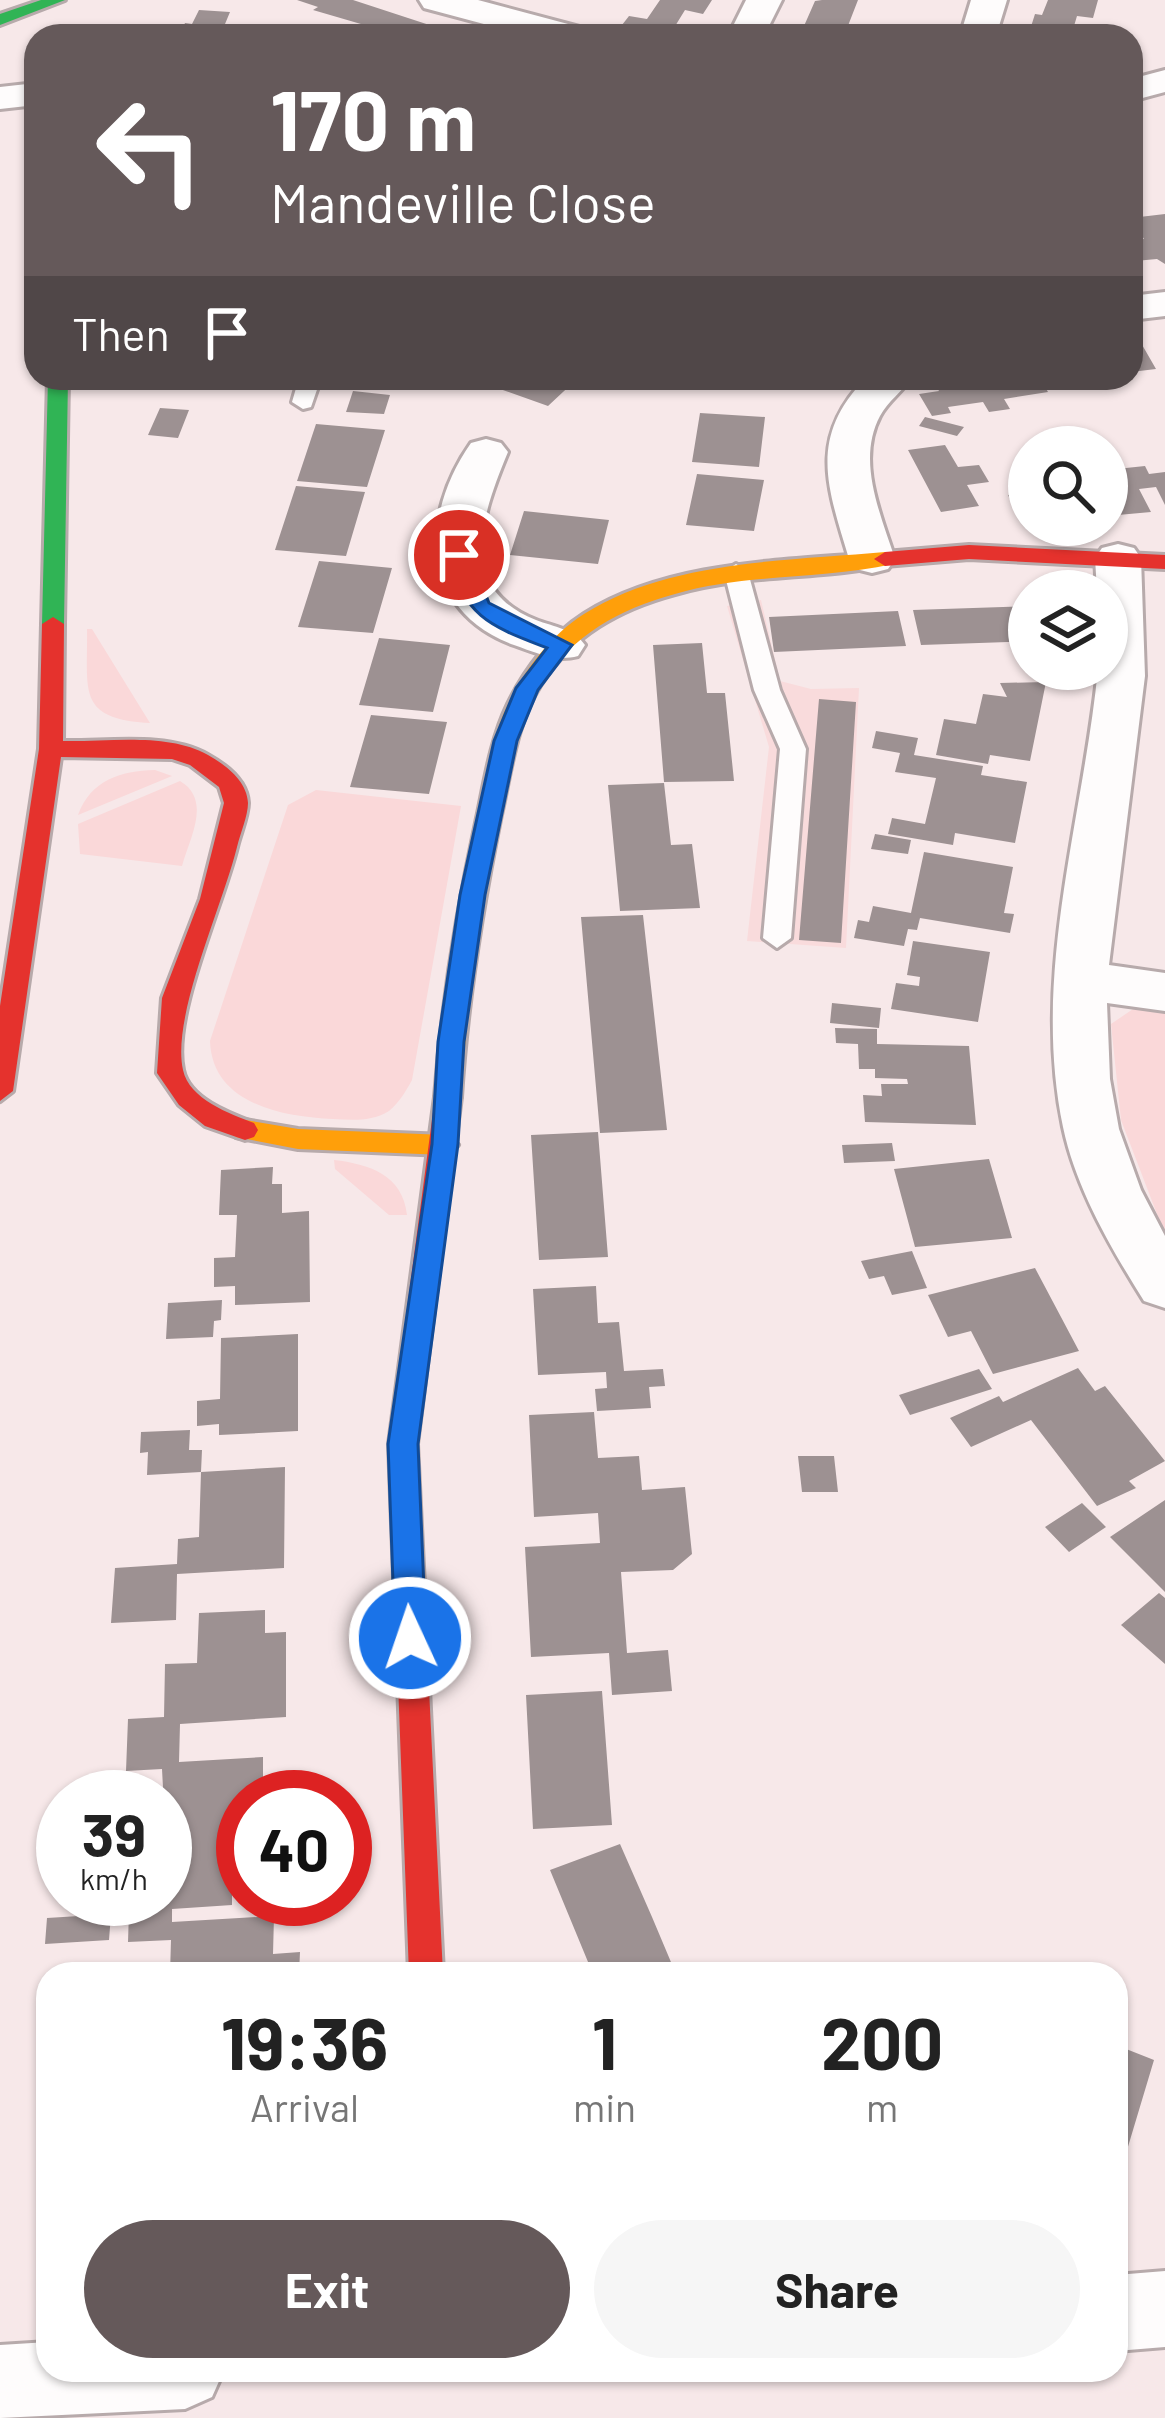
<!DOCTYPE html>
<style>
body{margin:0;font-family:Barlow,sans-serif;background:#f6f6f6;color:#222;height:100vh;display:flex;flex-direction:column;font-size:45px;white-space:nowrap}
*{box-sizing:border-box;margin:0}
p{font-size:39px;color:#767676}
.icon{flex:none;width:66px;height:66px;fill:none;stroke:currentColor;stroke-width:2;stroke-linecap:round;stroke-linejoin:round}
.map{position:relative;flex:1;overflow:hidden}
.details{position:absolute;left:36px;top:1962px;width:1092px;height:420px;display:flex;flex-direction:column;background:#fff;border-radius:36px;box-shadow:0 3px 9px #0004}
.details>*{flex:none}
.hud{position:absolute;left:24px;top:24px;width:1119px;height:366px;border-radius:36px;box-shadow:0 3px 9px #0004;background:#65595a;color:#fff;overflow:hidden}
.tools{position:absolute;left:1008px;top:426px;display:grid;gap:24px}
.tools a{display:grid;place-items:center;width:120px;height:120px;border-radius:50%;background:#fff;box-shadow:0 3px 9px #0004;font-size:60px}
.speed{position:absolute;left:36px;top:1770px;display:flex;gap:24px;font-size:60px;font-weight:700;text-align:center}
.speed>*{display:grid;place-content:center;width:156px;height:156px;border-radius:50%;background:#fff;box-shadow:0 3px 9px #0004;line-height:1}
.speed small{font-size:30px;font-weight:400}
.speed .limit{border:18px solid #d22;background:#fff;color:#111}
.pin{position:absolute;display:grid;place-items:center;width:102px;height:102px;color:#fff;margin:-51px;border:6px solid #fff;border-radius:50%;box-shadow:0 3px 12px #0007}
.me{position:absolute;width:132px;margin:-66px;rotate:357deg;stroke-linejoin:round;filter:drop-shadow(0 0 9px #0008)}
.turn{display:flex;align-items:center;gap:42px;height:252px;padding:0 48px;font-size:54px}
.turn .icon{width:156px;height:156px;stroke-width:2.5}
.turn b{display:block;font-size:84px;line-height:102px}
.then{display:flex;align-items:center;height:114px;padding:0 48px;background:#0003;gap:24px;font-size:45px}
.eta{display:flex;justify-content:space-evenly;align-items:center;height:204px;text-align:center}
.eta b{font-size:72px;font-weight:700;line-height:84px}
.cta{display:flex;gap:24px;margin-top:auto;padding:24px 48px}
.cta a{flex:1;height:138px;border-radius:72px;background:#65595a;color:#fff;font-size:48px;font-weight:700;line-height:138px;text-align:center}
.cta a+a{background:#f6f6f6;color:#222}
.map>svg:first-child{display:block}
.built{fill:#f9dbdc}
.green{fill:#fad8d9}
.building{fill:#9d9192}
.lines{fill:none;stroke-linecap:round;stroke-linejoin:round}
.lane-casing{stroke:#b7aaab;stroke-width:6}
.street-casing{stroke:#b7aaab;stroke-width:6}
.fast-casing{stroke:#b7aaab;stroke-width:6}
.slow-casing{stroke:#b7aaab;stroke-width:6}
.jam-casing{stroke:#b7aaab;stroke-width:6}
.lane{fill:#fefcfc;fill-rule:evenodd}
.street{fill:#fefcfc;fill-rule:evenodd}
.fast{fill:#30b455;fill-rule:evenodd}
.slow{fill:#ff9f0a;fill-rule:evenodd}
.jam{fill:#e5322d;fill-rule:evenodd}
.route{fill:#1a73e8;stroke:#114b97;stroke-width:3}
</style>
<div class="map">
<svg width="1165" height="2418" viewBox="0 0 1165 2418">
<rect width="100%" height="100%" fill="#f7e8e9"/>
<path class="built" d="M761 600 780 681 811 689 859 688 846 948 747 941 769 747 727 606Z"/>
<path class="green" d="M87 629H92L150 723C76 719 88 691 87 629Z
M155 770 172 776 78 815C91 780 120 771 155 770Z
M180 781C212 800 190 837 182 866L80 854 78 824Z
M316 790 461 806 412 1080C406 1091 399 1103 389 1111 371 1122 352 1120 333 1119 281 1117 212 1103 210 1041L288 805Z
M1165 1004V1235L1121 1120 1111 1024 1136 1007Z
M334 1160C369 1164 403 1175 407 1215H389L335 1169Z"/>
<path class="building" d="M297 0H353L463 36H402L313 10 318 7Z
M660 0H712L703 14 685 10 669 36 622 25 629 16 647 19Z
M822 0H858L844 36H808L811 27 804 26 815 1Z
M1048 0H1098L1093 18 1077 16 1071 36H1028L1035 14 1042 15Z
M199 10 230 12 220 36H172L181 32 185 23 192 24Z
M1165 214V264L1157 259 1135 261 1131 240 1144 239 1131 218Z
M1137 336 1156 369 1131 372V337Z
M512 378H578L548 406 500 389Z
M941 378H1040L1048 392 1004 399 1010 409 989 412 983 402 948 407 951 413 932 416 919 394 939 391 932 379Z
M353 391 390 395 384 414 346 412Z
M160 408 189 410 178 438 148 435Z
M700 413 765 417 759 467 692 462Z
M925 417 964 427 957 436 919 426Z
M316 424 385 430 367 487 297 481Z
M945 445 958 467 979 465 989 482 967 485 979 506 941 512 908 450Z
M1145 466 1149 474 1165 472V505L1156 487 1139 489 1151 512 1107 516V470Z
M697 474 764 480 754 531 686 525Z
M1029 475V516L1019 517 1008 495 1026 493 1018 476Z
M296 486 365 492 346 556 275 550Z
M524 511 609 520 598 564 510 555Z
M319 561 392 568 373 633 298 627Z
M1029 606V641L1008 642 921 645 913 610Z
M898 611 906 646 774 652 769 617Z
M379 638 450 645 433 712 359 705Z
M702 643 707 693H725L734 781 664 782 653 645Z
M1046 682 1030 761 990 755 988 764 936 755 944 719 976 724 983 694 1007 697 1000 683Z
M819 699 856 702 841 943 799 940Z
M371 715 447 722 429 794 350 787Z
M876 731 918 738 914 755 983 766 981 775 1027 782 1015 843 955 833 953 845 888 834 892 818 925 824 936 778 895 772 900 753 872 748Z
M664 783 671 845 692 844 700 908 620 911 608 785Z
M875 834 911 840 908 854 871 849Z
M924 852 1013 867 1004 913 1014 914 1010 933 920 918 917 930 908 929 904 946 854 938 858 920 869 922 873 906 911 913Z
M643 915 667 1130 600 1133 581 917Z
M913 941 990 952 978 1022 891 1009 896 983 919 986 920 977 907 975Z
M832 1003 881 1008 879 1028 830 1023Z
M835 1028 877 1029V1044L969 1046 976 1125 865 1122 863 1095 882 1096 881 1084H908L907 1079 875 1078V1069H859L858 1044 836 1043Z
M598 1132 608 1257 539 1260 531 1135Z
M892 1143 895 1161 844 1163 842 1145Z
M989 1159 1012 1238 915 1247 894 1169Z
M273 1167 272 1184H282V1213L309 1211 310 1302 235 1305V1286L214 1287V1258L235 1257 237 1215H219L221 1170Z
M912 1251 927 1288 892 1295 884 1276 869 1279 861 1261Z
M1035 1268 1079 1351 993 1374 971 1331 948 1337 928 1295Z
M596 1286 598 1323 619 1322 624 1371 663 1369 665 1386 649 1387 651 1408 597 1411 595 1389 607 1388 606 1372 538 1375 533 1289Z
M222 1300 221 1320 214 1321 213 1337 166 1339 168 1303Z
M298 1334V1431L219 1435V1424L197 1426V1401L220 1399 221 1338Z
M1078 1368 1095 1391 1105 1386 1165 1461 1129 1481 1136 1488 1097 1506 1031 1420 971 1447 950 1418 999 1396 1003 1402Z
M979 1369 992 1389 910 1415 899 1395Z
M594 1412 598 1458 639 1456 642 1490 685 1487 692 1554 673 1570 621 1572 627 1653 668 1650 672 1691 612 1695 609 1653 531 1657 525 1547 600 1543 598 1513 534 1517 529 1415Z
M190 1430 189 1450H202L201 1472 285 1467 284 1568 177 1574 176 1620 111 1623 115 1568 177 1564 178 1539 199 1537 201 1472 147 1475 148 1452 140 1453 141 1432Z
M798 1456H834L838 1492H802Z
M1165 1500V1592L1110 1537Z
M1082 1503 1106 1527 1069 1552 1045 1527Z
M1159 1593 1165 1598V1664L1121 1625Z
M265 1610V1633L286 1632V1717L180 1724 179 1762 263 1757V1785L283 1784V1797H243V1882H232V1905L172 1909V1922L274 1916 273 1954 300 1952 299 1974H170L171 1940 128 1942 129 1911 154 1910V1899H165V1882L173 1881 175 1825H165L162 1769 126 1771 128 1719 164 1717 165 1664 197 1663 199 1613Z
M602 1691 612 1825 533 1829 526 1695Z
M620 1844 652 1917 676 1974H593L550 1870Z
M111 1914 109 1940 45 1944 47 1918Z
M1116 2045 1154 2060 1127 2150 1116 2145Z"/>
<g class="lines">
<g class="lane-casing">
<path id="lane" d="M299 378H321L311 407 303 409 292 402Z
M736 564 748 572 780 690 806 749 791 938 777 948 763 938 780 749 754 690 724 572Z"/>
</g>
<g class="street-casing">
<path id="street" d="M419 0H478L583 28 588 36H529L424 8Z
M746 0H782L764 36H728Z
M971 0H1007L996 36H960Z
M1165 70V92L1131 101V79Z
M36 83V105L0 109V87Z
M1165 292V316L1131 320V296Z
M866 378H911C902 392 888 401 880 416 856 461 881 515 895 559L888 569 872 573 856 569 849 559C828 488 807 438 866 378Z
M486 439 501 443 508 452C482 515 455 588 536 620 554 627 574 629 585 645L578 656C555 662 537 653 514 645 421 611 419 517 471 443Z
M1118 544 1134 548 1141 558 1145 676 1109 965 1165 973V1011L1107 1003 1110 1079 1119 1129 1141 1190 1165 1236V1308L1144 1301C1111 1248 1076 1189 1063 1127 1031 974 1083 820 1098 669H1107V591H1097L1095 558 1102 548Z
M1165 2271V2347L1116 2351V2275Z
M48 2342V2370H224L212 2397 185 2409 0 2418V2345Z"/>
</g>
<g class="fast-casing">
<path id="fast" d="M41 0H65L0 25V14Z
M48 378H68L64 624 53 631 42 624Z"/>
</g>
<g class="slow-casing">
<path id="slow" d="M885 552 896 559 893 564C821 580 746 573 675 594 619 609 573 635 541 684 516 723 511 771 501 815 482 909 467 1002 461 1097L448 1107 439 1104 435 1097C442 1003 457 910 477 818 485 780 491 739 508 704 525 669 551 635 584 614 669 560 788 561 885 552Z
M245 1120 298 1129 445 1135 458 1145 445 1155 298 1149 236 1137 232 1130Z"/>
</g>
<g class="jam-casing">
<path id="jam" d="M969 545 1165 555V569L969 559 885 566 874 559 885 552Z
M53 617 64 624 63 741C107 742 168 732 208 755 226 765 247 781 248 803 248 816 240 834 237 847 223 905 171 1016 183 1070 189 1099 230 1114 254 1123L258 1130 254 1137 245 1140 205 1126 179 1105 157 1073 162 998 200 899 224 803 219 787 190 765 172 759 61 757 13 1091 0 1101V1006L39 749 42 624Z
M448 1087 461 1097 417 1444 443 1974H409L389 1444 435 1097Z"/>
</g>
<use href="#lane" class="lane"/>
<use href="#street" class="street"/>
<use href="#fast" class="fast"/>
<use href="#slow" class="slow"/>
<use href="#jam" class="jam"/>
</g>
<path class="route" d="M459 548 470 555 489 603 572 645 538 690 517 741 485 895 464 1042 458 1144 418 1444 426 1638 421 1647 410 1651 399 1647 395 1638 388 1444 432 1144 438 1042 460 895 494 741 516 688 547 648C488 625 466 618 448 555Z"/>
</svg>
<div class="tools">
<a><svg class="icon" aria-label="search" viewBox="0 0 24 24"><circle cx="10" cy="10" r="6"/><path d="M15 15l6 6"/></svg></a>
<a><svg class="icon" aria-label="layers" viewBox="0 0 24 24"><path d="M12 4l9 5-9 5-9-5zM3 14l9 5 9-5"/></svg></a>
</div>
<div class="speed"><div>39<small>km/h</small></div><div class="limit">40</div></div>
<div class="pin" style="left:459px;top:555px;background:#d93025"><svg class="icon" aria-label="arrive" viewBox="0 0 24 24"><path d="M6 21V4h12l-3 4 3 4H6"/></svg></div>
<svg class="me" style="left:410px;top:1638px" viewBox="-20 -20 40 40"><circle r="17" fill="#1a73e8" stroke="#fff" stroke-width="3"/><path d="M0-11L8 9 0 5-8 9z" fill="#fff"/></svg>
<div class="hud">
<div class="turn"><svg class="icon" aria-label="left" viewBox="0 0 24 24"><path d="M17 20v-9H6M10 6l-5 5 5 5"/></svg><div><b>170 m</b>Mandeville Close</div></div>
<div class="then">Then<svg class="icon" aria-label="arrive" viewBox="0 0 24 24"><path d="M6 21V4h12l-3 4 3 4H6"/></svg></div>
</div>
<section class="details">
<div class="eta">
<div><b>19:36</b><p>Arrival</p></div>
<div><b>1</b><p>min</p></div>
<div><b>200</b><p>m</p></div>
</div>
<div class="cta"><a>Exit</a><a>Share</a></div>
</section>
</div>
